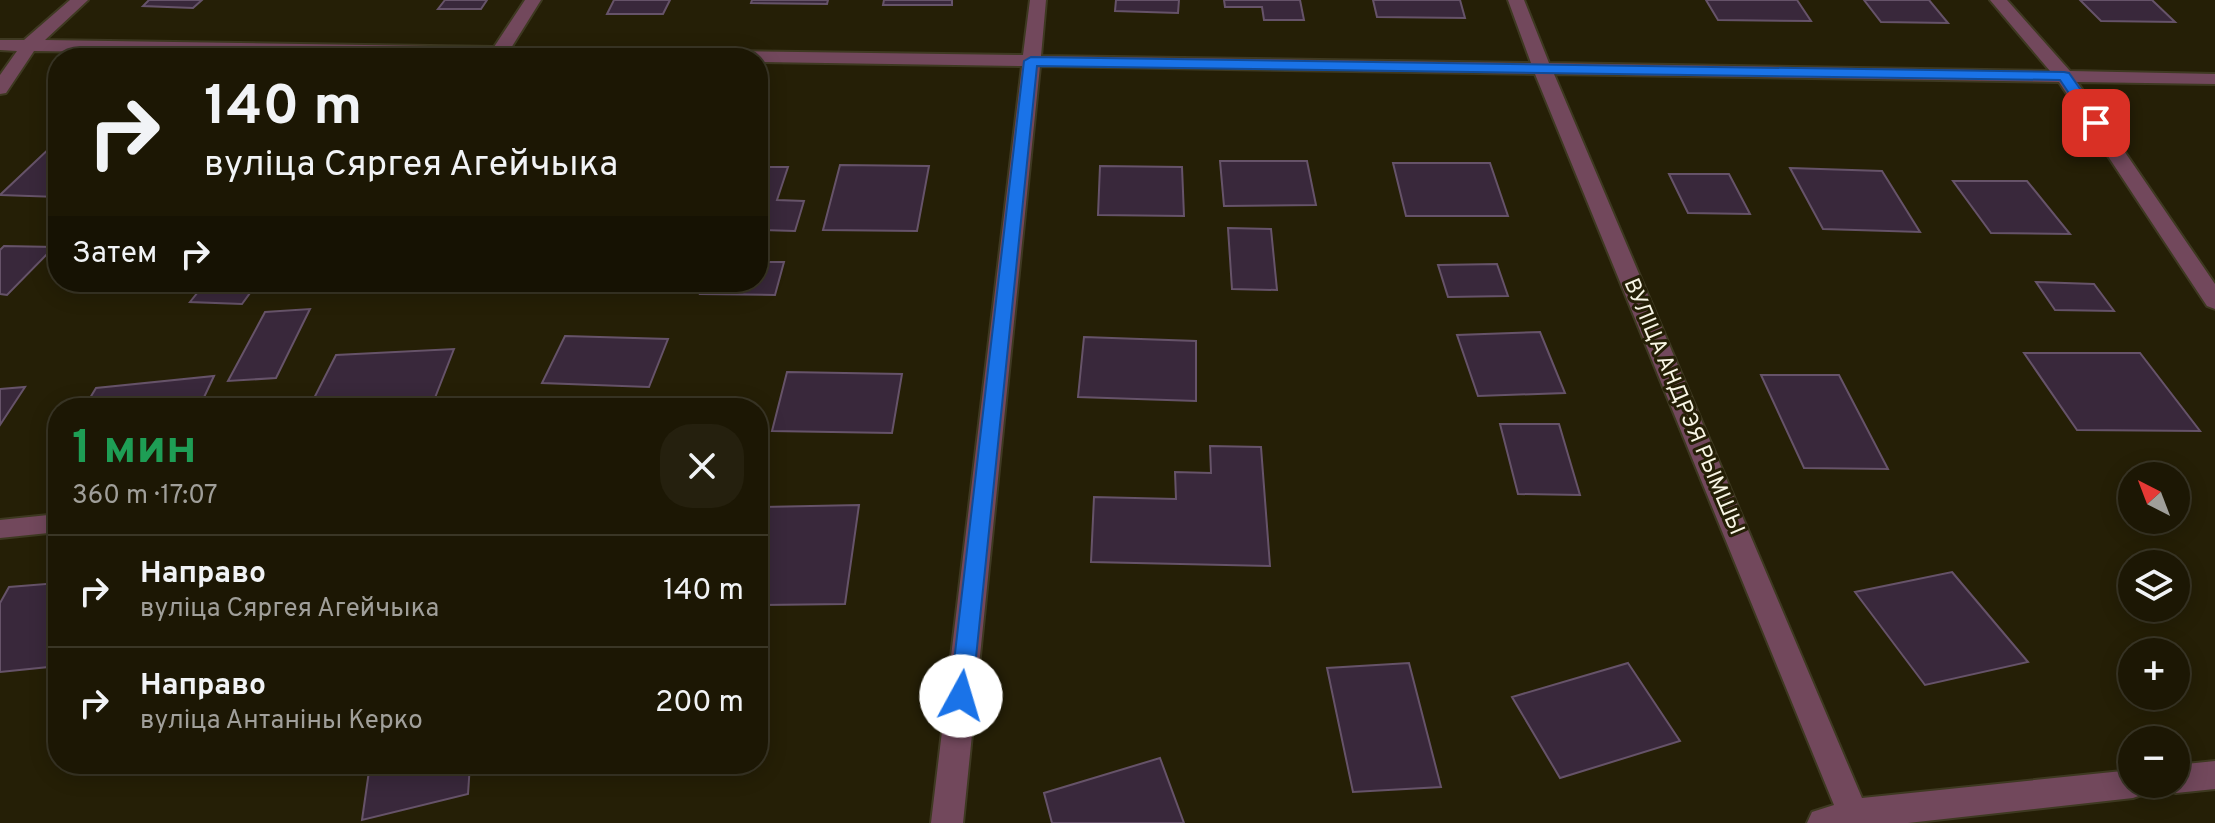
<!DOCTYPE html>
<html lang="ru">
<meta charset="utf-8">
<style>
body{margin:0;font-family:Overpass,sans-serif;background:#25200e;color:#f1f3f6;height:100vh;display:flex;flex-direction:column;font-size:30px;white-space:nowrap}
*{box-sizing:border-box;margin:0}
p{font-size:26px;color:#a09f9a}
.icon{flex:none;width:44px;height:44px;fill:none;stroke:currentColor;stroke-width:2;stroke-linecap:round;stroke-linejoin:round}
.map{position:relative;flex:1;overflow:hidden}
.details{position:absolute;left:48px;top:398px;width:720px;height:376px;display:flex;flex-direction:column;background:#1c1704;border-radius:32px;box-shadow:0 4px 20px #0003,0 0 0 2px #3a3626}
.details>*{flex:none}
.banner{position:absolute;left:48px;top:48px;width:720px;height:244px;border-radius:32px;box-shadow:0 4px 20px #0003,0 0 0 2px #3a3626;background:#1c1704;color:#f1f3f6;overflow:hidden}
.needle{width:52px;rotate:318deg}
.tools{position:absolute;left:2118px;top:462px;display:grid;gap:16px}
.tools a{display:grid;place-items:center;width:72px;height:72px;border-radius:50%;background:#1c1704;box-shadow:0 4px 20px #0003,0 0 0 2px #3a3626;font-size:40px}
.pin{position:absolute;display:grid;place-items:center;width:68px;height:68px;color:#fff;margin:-34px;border-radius:16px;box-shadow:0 4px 12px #0006}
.me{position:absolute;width:88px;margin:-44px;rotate:6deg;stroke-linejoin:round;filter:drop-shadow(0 0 6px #0008)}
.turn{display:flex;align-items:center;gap:28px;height:168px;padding:0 24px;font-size:36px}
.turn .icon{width:104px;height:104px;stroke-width:2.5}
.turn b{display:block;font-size:56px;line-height:68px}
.then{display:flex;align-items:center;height:76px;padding:0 24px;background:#0003;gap:16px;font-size:30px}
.round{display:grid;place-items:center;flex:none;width:84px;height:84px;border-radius:32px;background:#25200e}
.headline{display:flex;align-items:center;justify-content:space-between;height:136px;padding:0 24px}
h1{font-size:48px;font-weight:700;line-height:60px;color:#1e9e55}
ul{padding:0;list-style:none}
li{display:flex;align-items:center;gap:24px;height:112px;padding:0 24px;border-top:2px solid #3a3626}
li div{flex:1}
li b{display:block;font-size:30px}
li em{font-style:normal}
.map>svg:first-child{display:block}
.building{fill:#39283b;stroke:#665369;stroke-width:2}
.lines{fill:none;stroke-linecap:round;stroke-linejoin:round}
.service-casing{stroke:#3e3921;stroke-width:4}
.minor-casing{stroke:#3e3921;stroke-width:4}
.service{fill:#72485c;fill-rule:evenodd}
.minor{fill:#72485c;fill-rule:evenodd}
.route{fill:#1a73e8;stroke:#114b97;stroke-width:2}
.labels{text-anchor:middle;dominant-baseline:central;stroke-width:6;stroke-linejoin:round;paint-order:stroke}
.street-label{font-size:22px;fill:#f8f5e5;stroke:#251f06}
</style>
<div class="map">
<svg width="2215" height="823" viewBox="0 0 2215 823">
<rect width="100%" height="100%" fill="#251f06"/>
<path class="building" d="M149 0H202L193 8 143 6Z
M445 0H487L481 9H438Z
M614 0H670L663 14H607Z
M752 0H828L827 4 751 3Z
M884 0H952V5H883Z
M1116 0H1179L1178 13 1115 11Z
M1224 0H1300L1304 20H1264L1262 7H1225Z
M1373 0H1460L1465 18 1377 17Z
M1706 0H1797L1811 21 1718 20Z
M1864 0H1929L1948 23 1881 22Z
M2080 0H2152L2175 22 2101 21Z
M54 144H58V197L0 195Z
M1220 161H1307L1316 205 1224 206Z
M1393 163H1490L1508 216H1406Z
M840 165 929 166 917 231 823 230Z
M1100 166 1182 167 1184 216 1098 215Z
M758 167H788L777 200 804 201 795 231 758 230Z
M1790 168 1882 171 1920 232 1823 229Z
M1669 174H1729L1750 214 1688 213Z
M1953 181H2027L2070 234 1991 233Z
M1228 228 1271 229 1277 290 1232 289Z
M4 246 54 247 7 295 0 294V250Z
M758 262H784L775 295 700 294 704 282H758Z
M1497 264 1508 296 1448 297 1438 265Z
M206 282H258L242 304 190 302Z
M2036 282 2094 284 2114 311 2055 310Z
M310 309 276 378 228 381 265 312Z
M1540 332 1565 393 1478 396 1457 335Z
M565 336 668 339 649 387 542 383Z
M1084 337 1196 341V401L1078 397Z
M454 349 431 408H309L336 355Z
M2024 353H2140L2200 431 2077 430Z
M787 372 902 374 892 433 772 431Z
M1761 375H1839L1888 469 1804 468Z
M214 376 199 408H84L96 388Z
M25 387 0 425V389Z
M1500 424H1559L1580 495 1518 494Z
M1210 446 1261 447 1270 566 1091 562 1094 497 1176 499 1175 472 1211 473Z
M859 505 845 604 758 605V507Z
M1952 572 2028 662 1925 685 1855 592Z
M58 583V666L0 672V603L9 587Z
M1409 663 1441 787 1353 792 1327 668Z
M1628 663 1680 741 1560 778 1512 697Z
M1160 758 1184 823H1052L1044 793Z
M370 764H470L468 794 362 820Z"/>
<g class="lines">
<g class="service-casing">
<path id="service" d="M58 514V532L0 538V520Z"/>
</g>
<g class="minor-casing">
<path id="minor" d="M70 0H88L45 40 494 47 525 0H541L511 48 1023 55 1030 0H1046L1041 56 1531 63 1508 0H1524L1549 63 2050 71 1990 0H2007L2070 71 2215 74V84L2077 82 2215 284V309L2207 306 2059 82 1554 74 1862 798 2132 770V784H2148L2144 794 2133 798 1908 823H1807L1812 812 1834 805 1535 74 1040 66 963 823H931L1022 66 758 62V58H498L34 51 6 93 0 94V75L17 51 0 50V40H24Z
M2215 761V789L2176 793 2165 789 2163 784H2176V765Z"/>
</g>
<use href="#service" class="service"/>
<use href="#minor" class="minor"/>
</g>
<path class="route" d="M1031 57 2064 72 2069 73 2104 123 2101 126H2091L2060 80 1037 66 972 696 969 703 961 706 953 703 950 696 1024 61Z"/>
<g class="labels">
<g class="street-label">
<text transform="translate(1683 407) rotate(67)">ВУЛІЦА АНДРЭЯ РЫМШЫ</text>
</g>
</g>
</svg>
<div class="tools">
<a><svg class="needle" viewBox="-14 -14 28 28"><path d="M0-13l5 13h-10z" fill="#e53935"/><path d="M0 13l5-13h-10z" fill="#a09f9a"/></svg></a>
<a><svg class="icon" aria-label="layers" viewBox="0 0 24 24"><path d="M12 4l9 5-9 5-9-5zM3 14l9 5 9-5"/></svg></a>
<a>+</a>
<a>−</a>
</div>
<div class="pin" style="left:2096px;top:123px;background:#d93025"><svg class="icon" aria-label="arrive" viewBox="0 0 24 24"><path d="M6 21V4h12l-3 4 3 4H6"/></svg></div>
<svg class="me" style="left:961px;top:696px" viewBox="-20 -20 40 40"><circle r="19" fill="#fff"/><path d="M0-13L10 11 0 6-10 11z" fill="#1a73e8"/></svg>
<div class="banner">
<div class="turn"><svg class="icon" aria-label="right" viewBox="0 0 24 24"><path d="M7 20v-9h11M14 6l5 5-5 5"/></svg><div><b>140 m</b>вуліца Сяргея Агейчыка</div></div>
<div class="then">Затем<svg class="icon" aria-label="right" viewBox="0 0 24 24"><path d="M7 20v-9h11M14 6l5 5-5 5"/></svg></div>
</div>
<section class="details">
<div class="headline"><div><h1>1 мин</h1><p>360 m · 17:07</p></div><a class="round"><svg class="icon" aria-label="close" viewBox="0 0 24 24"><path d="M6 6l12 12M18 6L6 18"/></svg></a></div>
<ul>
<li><svg class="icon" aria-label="right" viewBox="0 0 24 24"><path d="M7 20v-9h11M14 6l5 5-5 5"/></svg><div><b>Направо</b><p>вуліца Сяргея Агейчыка</p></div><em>140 m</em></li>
<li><svg class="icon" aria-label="right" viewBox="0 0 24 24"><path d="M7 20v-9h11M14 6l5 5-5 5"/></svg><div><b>Направо</b><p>вуліца Антаніны Керко</p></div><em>200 m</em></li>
</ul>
</section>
</div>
